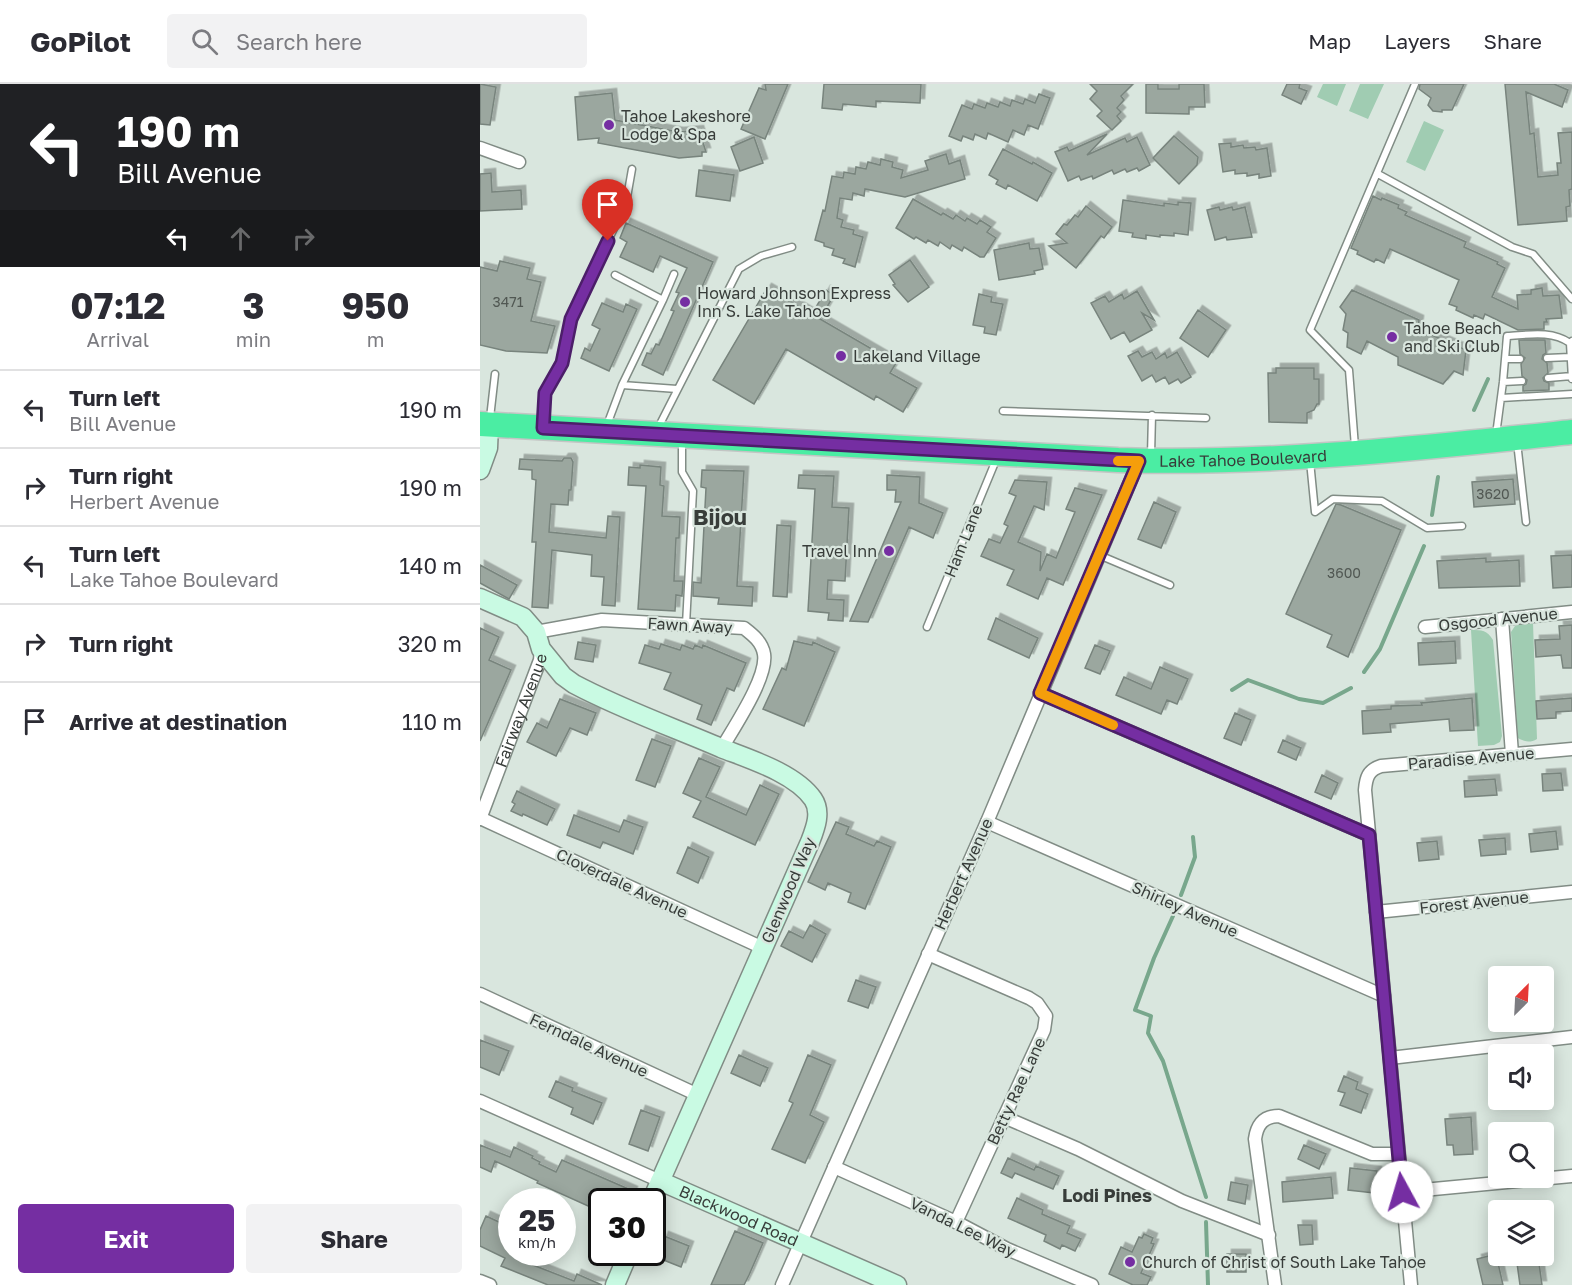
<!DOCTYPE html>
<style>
body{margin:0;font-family:"Golos Text",sans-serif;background:#f2f2f3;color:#2b2b33;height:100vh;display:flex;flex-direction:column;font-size:22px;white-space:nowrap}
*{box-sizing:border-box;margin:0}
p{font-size:20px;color:#7c7c81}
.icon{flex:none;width:33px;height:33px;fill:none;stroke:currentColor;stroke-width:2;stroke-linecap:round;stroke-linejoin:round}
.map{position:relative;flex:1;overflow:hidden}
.side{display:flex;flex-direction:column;background:#fff;width:480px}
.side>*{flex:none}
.top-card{background:#202124;color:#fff;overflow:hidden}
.needle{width:39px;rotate:24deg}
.controls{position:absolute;left:1008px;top:882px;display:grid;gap:12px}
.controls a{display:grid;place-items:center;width:66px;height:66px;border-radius:6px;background:#fff;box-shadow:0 3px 15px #0003;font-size:30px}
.speed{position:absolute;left:18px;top:1104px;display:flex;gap:12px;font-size:30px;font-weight:700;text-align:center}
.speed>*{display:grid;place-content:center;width:78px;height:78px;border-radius:50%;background:#fff;box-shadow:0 3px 15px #0003;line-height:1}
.speed small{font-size:15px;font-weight:400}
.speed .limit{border:3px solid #111;border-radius:9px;background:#fff;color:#111}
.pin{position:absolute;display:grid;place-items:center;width:51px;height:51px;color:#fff;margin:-62px -26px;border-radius:50% 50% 50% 0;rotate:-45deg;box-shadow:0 0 6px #0007}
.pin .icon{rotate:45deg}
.me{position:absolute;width:66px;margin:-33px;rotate:354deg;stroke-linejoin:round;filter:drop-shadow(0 0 4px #0008)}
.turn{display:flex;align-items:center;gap:21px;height:126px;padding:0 18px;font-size:27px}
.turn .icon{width:78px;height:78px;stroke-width:2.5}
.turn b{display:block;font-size:42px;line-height:51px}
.lanes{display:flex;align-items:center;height:57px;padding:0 18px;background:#0003;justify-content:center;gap:30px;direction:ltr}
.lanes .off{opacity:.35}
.eta{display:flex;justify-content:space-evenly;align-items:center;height:102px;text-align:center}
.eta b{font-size:36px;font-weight:700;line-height:42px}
.action{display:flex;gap:12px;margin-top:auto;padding:12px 18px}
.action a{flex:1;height:69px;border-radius:6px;background:#752ea2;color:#fff;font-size:24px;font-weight:700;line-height:69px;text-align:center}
.action a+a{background:#f2f2f3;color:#2b2b33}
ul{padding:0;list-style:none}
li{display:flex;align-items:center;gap:18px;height:78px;padding:0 18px;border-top:2px solid #e1e1e2}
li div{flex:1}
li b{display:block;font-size:22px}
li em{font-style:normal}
header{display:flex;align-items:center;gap:36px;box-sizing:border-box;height:84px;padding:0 30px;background:#fff;border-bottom:2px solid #e1e1e2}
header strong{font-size:28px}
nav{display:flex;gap:33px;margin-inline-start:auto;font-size:21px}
.search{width:420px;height:54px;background:#f2f2f3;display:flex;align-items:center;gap:15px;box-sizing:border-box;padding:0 21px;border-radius:6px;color:#7c7c81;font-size:22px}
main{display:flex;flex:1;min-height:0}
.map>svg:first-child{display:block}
.green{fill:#a0ccb2}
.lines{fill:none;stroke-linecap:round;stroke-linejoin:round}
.stream{stroke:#78a78c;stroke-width:4}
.building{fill:#9ba79f;stroke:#78847d;stroke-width:1.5;filter:url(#shadow)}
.lane-casing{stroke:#818c85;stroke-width:9}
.street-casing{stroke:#818c85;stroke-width:15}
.secondary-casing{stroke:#818c85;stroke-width:21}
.highway-casing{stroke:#c3c5c4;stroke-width:27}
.lane{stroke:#fff;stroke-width:6}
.street{stroke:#fff;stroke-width:12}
.secondary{stroke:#c9fae3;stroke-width:18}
.highway{stroke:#4beda3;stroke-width:24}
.route-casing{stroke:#4c1e69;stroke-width:15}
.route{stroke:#752ea2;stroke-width:10}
.slow{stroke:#f59e0b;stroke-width:10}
.poi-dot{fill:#752ea2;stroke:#d9e6de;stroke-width:2}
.labels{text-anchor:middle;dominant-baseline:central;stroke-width:4.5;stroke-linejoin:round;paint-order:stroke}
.number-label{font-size:14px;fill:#515853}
.poi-label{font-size:16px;fill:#383d3a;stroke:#d9e6de;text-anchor:start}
.street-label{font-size:16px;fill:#383d3a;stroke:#d9e6de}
.neighbourhood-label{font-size:18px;font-weight:bold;fill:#383d3a;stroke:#d9e6de}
.district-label{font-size:22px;font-weight:bold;fill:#383d3a;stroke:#d9e6de}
</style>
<header>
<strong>GoPilot</strong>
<div class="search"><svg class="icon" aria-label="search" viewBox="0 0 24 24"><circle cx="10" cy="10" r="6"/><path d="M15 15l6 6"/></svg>Search here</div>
<nav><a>Map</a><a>Layers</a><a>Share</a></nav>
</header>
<main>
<section class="side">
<div class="top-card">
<div class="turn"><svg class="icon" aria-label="left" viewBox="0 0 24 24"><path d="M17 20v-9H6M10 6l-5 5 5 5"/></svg><div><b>190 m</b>Bill Avenue</div></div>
<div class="lanes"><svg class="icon" aria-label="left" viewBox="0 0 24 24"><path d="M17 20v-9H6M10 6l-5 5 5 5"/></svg><svg class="icon off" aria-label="ahead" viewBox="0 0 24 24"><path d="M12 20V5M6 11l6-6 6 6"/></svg><svg class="icon off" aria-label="right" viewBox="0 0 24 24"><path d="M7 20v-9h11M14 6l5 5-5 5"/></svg></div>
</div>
<div class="eta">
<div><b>07:12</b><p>Arrival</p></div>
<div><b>3</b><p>min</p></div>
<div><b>950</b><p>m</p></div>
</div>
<ul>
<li><svg class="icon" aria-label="left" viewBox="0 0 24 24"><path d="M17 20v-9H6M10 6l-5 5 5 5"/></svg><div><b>Turn left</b><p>Bill Avenue</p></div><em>190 m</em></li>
<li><svg class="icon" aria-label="right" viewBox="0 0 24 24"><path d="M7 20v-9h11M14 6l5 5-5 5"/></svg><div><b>Turn right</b><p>Herbert Avenue</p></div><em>190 m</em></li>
<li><svg class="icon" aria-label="left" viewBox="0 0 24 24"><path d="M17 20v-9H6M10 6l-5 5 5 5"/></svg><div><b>Turn left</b><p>Lake Tahoe Boulevard</p></div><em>140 m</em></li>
<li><svg class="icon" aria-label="right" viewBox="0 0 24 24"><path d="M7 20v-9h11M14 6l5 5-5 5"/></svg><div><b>Turn right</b></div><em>320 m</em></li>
<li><svg class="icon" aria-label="arrive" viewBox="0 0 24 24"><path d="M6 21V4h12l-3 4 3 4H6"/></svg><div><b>Arrive at destination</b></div><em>110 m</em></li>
</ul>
<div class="action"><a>Exit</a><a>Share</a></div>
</section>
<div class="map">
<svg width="1092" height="1201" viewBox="0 0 1092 1201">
<defs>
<filter id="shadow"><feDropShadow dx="4.5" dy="-4.5" stdDeviation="0" flood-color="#0004"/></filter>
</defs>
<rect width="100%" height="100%" fill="#d9e6de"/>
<path class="green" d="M843 0H866L857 22 837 13Z
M880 0H904L888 35 869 27Z
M944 37 964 46 945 87 926 78Z
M1047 537 1053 539 1057 655C1050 659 1045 658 1038 654L1031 548 1035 542Z
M991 546C1002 546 1007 546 1013 556L1022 652 1020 658 1014 661 998 662Z"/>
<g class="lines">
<path class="stream" d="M994 326 1008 295
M952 431 958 393
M884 588 900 565 944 462
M752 606 768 596 819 615 843 619 871 604
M701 811 715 773 713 753
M693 832 674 874 655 926 671 932 668 949 683 977 726 1113
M726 1138 728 1201"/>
</g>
<path class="building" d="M0 0 16 3 10 41 0 40Z
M285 0H308L285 55 261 45 279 4 286 6Z
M344 0H441L440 19 396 17V23L363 20 362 26 342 24Z
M610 0H653L641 12 644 16 637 24 641 28 637 32 641 37 632 46 617 32 622 27 610 15 617 7Z
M666 0H678V5H699V0H724L725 23H709V30L666 29Z
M807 0H820L819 4 827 7 821 20 802 11Z
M940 0H984L972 26H962V28L953 27 948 21 951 14 939 5Z
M1025 0H1074L1088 6 1082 23 1046 8 1050 50 1054 49 1058 93 1078 91 1077 79H1081L1078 49 1092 48V105L1089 106 1090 122 1086 123 1087 137 1038 141Z
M132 9 135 36 199 48 219 46 226 68H222V72L199 74 118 59 119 54 98 56 95 13Z
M559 10 570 14 558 45 548 41 544 51 533 46 528 58 508 49 506 55 495 50 493 56 483 52 481 57 469 52 482 21 492 25 494 20 505 24 507 19 518 23 520 18 530 22 532 16 543 20 545 15 555 19Z
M627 50 607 71 645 54 647 58 657 53 670 81 659 87 657 84 647 88 645 85 634 90 632 86 613 95 612 92 601 96 599 92 588 97 575 68 587 63 589 67Z
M694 52 718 73 717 81 699 100 673 74Z
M274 53 283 79 260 87 251 63Z
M751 59V63L763 61 764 64 775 63 776 66 787 64 791 92 779 94V90L767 92V89L755 90V86L743 88 739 60Z
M523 65 552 80 553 78 572 89 557 117 528 101 526 105 516 100 518 96 509 91Z
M466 70 469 80 480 76 485 95 425 113 385 105 384 112 373 109 372 116 360 114 357 134 363 136 361 143 374 146 373 150 383 153 375 183 363 179 365 175 352 171 354 165 344 162V159L335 156 343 126 345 127 352 92 363 94 364 88 375 90 376 83 386 85 388 78 400 81 401 75 413 78 412 83 423 86 421 94 448 86 445 77Z
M219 86 254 91 250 117 216 112Z
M11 89 12 108 41 106 42 125 0 127V90Z
M893 112 901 116 902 114 919 121 918 124 927 128 925 131 986 158 984 163 1018 178 1017 180 1025 184 1012 213 1038 225 1037 211 1051 210V206L1062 204 1063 212 1079 211 1082 234 1066 235 1067 238H1064V245L1038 246 1005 230 1003 235 994 231 993 234 976 226 977 223 969 220 979 196 910 165 904 179 896 175 894 178 877 170 878 167 871 164Z
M433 115 461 131 463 129 473 135 476 131 485 137 487 134 497 140 500 136 511 143 507 148 516 154 504 173H500L484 163 482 167 472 161 470 165 460 158 458 162 448 156 446 159 436 153 434 155 416 144Z
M643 116 684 122V119L698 121V118L711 119 708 151 694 149V152L680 151V153L666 151V155L652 153 653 149 639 147Z
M606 122 632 143 624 154 621 152 596 184 569 162 587 159 576 150 584 140 587 141 595 131 598 133Z
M739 123 740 126 752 123 753 126 765 123 772 153 747 156 746 153 735 156 727 126Z
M146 139 233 178 183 291 162 281 167 269 171 270 176 260 179 261 194 227 191 226 199 209 196 208 207 184 180 172 173 188 140 173 147 158 140 154Z
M549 159 550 165 559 164 563 185 554 187 555 190 519 196 514 166Z
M430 176 449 203 428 218 413 201 415 200 409 191Z
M20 177 50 184 47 195 61 198 51 237 75 242 67 269 26 267 0 261V183L17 187Z
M287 204 332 230 346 206 354 211 340 235 416 279 410 289 437 304 423 328 396 312 394 316 306 265 274 320 233 296Z
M872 206 939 236 938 245 986 266 983 291 974 287 963 300 918 281V273L887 257 881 270 867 263 868 249 863 246 866 230 860 223Z
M657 207 674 236 662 229 672 246 650 258 644 248 631 255 611 219 625 212 629 218 642 210 644 215Z
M499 210 512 213 511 218 523 220 516 251 504 249 505 243 493 241Z
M122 219 143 228 146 220 157 225 129 287 101 274 105 264 110 267 120 245 112 241Z
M718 226 746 246 728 273 700 254Z
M1039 256H1065L1066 269 1063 271 1062 275 1067 279 1068 289 1063 294 1064 297 1069 299V306L1043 307V302L1046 300 1047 296 1042 292 1041 280 1045 274 1040 270Z
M658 267 662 273 672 268 676 275 685 269 687 274 697 268 711 293 701 299 698 295 689 300 685 293 676 298 672 291 662 297 648 272Z
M796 284H834V295H839V320H837L834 326 827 329V339L789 338 788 289H796Z
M84 374H91L93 378 91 406H89L88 421 71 420 69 448 126 454 128 432 140 433 135 522 122 521 124 493 111 492 112 471 72 466 68 524 52 523 56 458H52L56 396 52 395V386L39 385 40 375 82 377Z
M160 381 181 383 180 401 184 402 182 432 200 433 199 454H196L194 497H203L202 512 196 511 195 527 158 525 166 402 148 401 149 383 160 384Z
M222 386 264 387 257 502 273 503 272 522 238 520 239 514 213 512V498L221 499 226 404 221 403Z
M319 391 354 392 352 423 369 424 365 497 348 496 347 515 364 516 363 537 348 536 349 529 328 527 335 405 318 404Z
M407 391 440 393 439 419 463 429 453 454 429 443 388 538 370 537 421 418H415L416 406H407Z
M1033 395 1035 420 994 423 992 398Z
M535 396 567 398 564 426 554 422 538 458 561 468 560 487 567 470 576 474 595 428 586 425 595 404 622 411 583 501 567 494 558 515 527 501 534 486 501 472 509 455 520 459 528 442 524 440 536 412 529 409Z
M674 418 696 428 681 464 658 455Z
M856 420 861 421 921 446 868 573 847 563 852 551 806 530Z
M297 441 311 442 307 513 293 512Z
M1092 471V503L1073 504 1071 472Z
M1006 474V478L1039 476 1040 502 959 504 957 477Z
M0 481 37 501 29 515 0 499Z
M516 534 558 554 549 574 508 555Z
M1092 541V584H1083L1081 571 1056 573 1055 556 1080 555 1079 542Z
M0 544 19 553 9 576 31 586 0 657Z
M314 557 332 561 333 558 355 568 324 642 283 625 302 584 306 586Z
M975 557 976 579 939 581 938 559Z
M98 558 116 561 113 578 95 575Z
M181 560 200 566 202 561 213 565 215 561 222 564 223 561 266 579 254 607 247 604 231 641 217 635 222 621 184 605 191 589 159 579 165 561 179 565Z
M615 561 630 567 620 590 605 584Z
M680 583 708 595 697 620 687 616 681 630 636 611 644 593 671 605Z
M992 614 994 646 970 647 969 635 910 640 911 648 883 650 882 627 911 625V622L942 621 941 619Z
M1092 614V627L1076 628V634L1057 635 1056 617Z
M80 615 116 629 107 651 90 644 76 672 47 658 57 639 67 644Z
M755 629 771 636 761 661 744 654Z
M172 655 191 662 175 703 156 696Z
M803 656 821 664 816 676 798 668Z
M219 674 240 683 226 713 266 731 280 701 299 710 275 761 213 733 221 717 203 709Z
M1081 689 1083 706 1063 707 1062 690Z
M842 691 858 699 851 715 835 708Z
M1015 695 1017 711 985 713 984 697Z
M37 707 75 725 67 741 43 730 42 732 31 727 35 720 32 718Z
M94 731 139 748 144 736 163 743 153 770 123 758 120 764 87 751Z
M356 738 369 743 366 750 394 762 397 757 411 763 385 825 368 818 371 809 348 799 345 806 328 798Z
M1076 747 1078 765 1051 768 1049 750Z
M1025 754 1026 770 1001 772 999 756Z
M957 757 959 775 939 777 937 759Z
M208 763 229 773 218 799 197 789Z
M330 841 346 850 332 878 301 862 309 847 323 854Z
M376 896 396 903 388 924 368 917Z
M0 956 29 967 19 991 0 983Z
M259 971 288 984 280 1002 251 989Z
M328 971 351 981 330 1031 344 1038 325 1079 292 1065 313 1019 309 1017Z
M864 992 878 998 876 1005 888 1010 881 1029 860 1021 865 1009 858 1007Z
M76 997 93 1004 92 1007 122 1019 113 1040 91 1030 93 1024 69 1013Z
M161 1026 180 1033 168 1067 149 1060Z
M991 1033 993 1070 974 1071 973 1061H967L965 1035Z
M0 1061 30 1073 34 1063 53 1072 52 1074 60 1078 59 1080 76 1088 82 1076 153 1107 149 1118H121L117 1126 57 1099 58 1097 15 1077 11 1088 0 1083Z
M824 1061 846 1070 839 1085 818 1075Z
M528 1074 554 1086 556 1082 579 1092 573 1105 535 1089 532 1094 521 1089Z
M870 1084 897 1087 894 1109 868 1106Z
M851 1093 853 1114 803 1118 802 1098Z
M751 1098 768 1101 765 1120 748 1116Z
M537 1114 563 1126 562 1130 590 1142 587 1149 601 1155 595 1167 582 1161 580 1165 564 1157 566 1151 528 1134Z
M6 1132 32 1144V1168H59L53 1181 94 1197 97 1190 122 1201H68L21 1182 25 1174 0 1162V1146Z
M818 1141H832L833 1160 820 1161Z
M255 1147 283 1159 269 1191 264 1201H231Z
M664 1150 673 1154 671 1159 674 1160 661 1189 671 1193 667 1201H653L629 1190 641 1163 652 1168 659 1153 662 1154Z
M184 1152 209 1162 201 1183 176 1173Z
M747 1170H766V1188H747Z
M1016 1170 1023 1201H1003L997 1175Z
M1036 1172H1058L1062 1201H1040Z"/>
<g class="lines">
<g class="lane-casing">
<path id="lane" d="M898 90 1032 163 1053 170 1092 215
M135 191 183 216 142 301
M183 216 194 190
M1090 259 1092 295
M1067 274 1090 273
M1025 275H1040
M1068 294 1092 292
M1023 298 1042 297
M1021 314 1092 310
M523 327 726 334
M10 334 15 290
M63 339 65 309 82 279 91 235 146 119 152 85
M127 341 142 301 197 305
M178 344 259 185 281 172 312 163
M1016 351 1023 298 1027 252C1048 251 1071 246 1090 259L1092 257
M202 358V388L213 407 206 541
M1037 358 1046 438
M875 363 869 286 830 246 935 0
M671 371 672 331
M830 377 835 428 853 415 902 417 947 444 982 442
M619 471 690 501
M447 543 516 376"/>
</g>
<g class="street-casing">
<g id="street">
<path d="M0 64 39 78"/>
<path d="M1022 535 1032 670"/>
<path d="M945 543 1092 528"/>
<path d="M56 548 122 536 264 544C273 551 282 558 284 570 288 593 254 643 242 664"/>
<path d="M560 609 889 751"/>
<path d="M0 734 283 864"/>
<path id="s1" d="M0 735 60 576 61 565"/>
<path d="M507 738 904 912"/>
<path d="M896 828 1092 808"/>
<path d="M448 870 549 914 557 919 566 932 564 946 476 1138"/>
<path d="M0 910 218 1011"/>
<path d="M910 974 1092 953"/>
<path d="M0 1017 180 1097"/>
<path d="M524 1033 598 1065 702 1117 789 1151"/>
<path d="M354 1083 476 1138 527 1165 612 1201"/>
<path d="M922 1108 1092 1092"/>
<path d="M0 1197 10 1201"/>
<path d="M302 1201 507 738 659 377"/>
<path d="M795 1201 775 1055C777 1041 783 1032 799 1032L892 1070H918"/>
<path d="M931 1201 885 706C886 694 888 686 901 682L1092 665"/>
</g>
</g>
<g class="secondary-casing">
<g id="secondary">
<path d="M0 386 8 364 9 341"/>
<path d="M0 514 43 533 56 548 61 565 83 592 94 600C141 625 192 643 241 664 269 675 315 689 333 715 342 728 335 745 330 758L171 1118"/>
<path id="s2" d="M180 1097 417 1201"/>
<path d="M135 1201 149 1168"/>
</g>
</g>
<g class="highway-casing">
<g id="highway">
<path id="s3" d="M0 340 638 376C790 381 941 364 1092 348"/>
</g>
</g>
<use href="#lane" class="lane"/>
<use href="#street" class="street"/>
<use href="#secondary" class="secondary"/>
<use href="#highway" class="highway"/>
</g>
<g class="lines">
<g class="route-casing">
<path id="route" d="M128 157 91 235 82 279 65 309 63 344 659 377 560 609 889 751 922 1108"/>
</g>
<use href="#route" class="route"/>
<path class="slow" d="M633 641 560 609 659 377H638"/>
</g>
<g class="poi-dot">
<circle cx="129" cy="41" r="6"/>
<circle cx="205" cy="218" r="6"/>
<circle cx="912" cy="253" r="6"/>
<circle cx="361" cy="272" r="6"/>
<circle cx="409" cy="467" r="6"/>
<circle cx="650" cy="1178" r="6"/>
</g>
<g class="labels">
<g class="number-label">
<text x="28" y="217">3471</text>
<text x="1013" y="409">3620</text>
<text x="864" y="488">3600</text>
</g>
<g class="poi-label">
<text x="141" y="32">Tahoe Lakeshore<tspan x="141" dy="18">Lodge &amp; Spa</tspan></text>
<text x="217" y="209">Howard Johnson Express<tspan x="217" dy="18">Inn S. Lake Tahoe</tspan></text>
<text x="924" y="244">Tahoe Beach<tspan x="924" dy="18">and Ski Club</tspan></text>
<text x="373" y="272">Lakeland Village</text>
<text x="397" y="467" text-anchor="end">Travel Inn</text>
<text x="662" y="1178">Church of Christ of South Lake Tahoe</text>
</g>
<g class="street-label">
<text stroke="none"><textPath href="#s3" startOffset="764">Lake Tahoe Boulevard</textPath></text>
<text transform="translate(483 457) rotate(-68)">Ham Lane</text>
<text transform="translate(1018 535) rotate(-6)">Osgood Avenue</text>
<text transform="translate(210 541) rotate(3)">Fawn Away</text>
<text stroke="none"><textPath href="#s1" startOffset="116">Fairway Avenue</textPath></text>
<text transform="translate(991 674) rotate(-5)">Paradise Avenue</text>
<text transform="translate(483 790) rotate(-66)">Herbert Avenue</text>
<text transform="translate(142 799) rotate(25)">Cloverdale Avenue</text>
<text transform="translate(308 806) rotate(-67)">Glenwood Way</text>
<text transform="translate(994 818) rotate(-6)">Forest Avenue</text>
<text transform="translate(705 825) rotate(24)">Shirley Avenue</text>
<text transform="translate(109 961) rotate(25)">Ferndale Avenue</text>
<text transform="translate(536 1007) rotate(-65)">Betty Rae Lane</text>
<text stroke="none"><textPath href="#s2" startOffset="86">Blackwood Road</textPath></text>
<text transform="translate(483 1143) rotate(26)">Vanda Lee Way</text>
</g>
<g class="neighbourhood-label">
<text x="627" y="1111">Lodi Pines</text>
</g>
<g class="district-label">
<text x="240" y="432">Bijou</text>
</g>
</g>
</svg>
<div class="controls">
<a><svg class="needle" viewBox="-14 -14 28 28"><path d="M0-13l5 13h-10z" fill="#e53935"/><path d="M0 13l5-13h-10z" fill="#7c7c81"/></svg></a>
<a><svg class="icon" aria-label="sound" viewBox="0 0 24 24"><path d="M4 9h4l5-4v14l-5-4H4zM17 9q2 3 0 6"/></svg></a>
<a><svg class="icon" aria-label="search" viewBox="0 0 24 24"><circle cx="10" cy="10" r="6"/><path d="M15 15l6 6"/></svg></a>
<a><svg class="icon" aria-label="layers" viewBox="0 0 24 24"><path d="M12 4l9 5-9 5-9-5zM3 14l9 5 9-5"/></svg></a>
</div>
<div class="speed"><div>25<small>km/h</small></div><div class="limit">30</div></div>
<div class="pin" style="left:128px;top:157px;background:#d93025"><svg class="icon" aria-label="arrive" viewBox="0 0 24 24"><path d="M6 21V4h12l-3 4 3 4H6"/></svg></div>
<svg class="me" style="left:922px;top:1108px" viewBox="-20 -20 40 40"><circle r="19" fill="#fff"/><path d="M0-13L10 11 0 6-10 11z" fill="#752ea2"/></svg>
</div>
</main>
